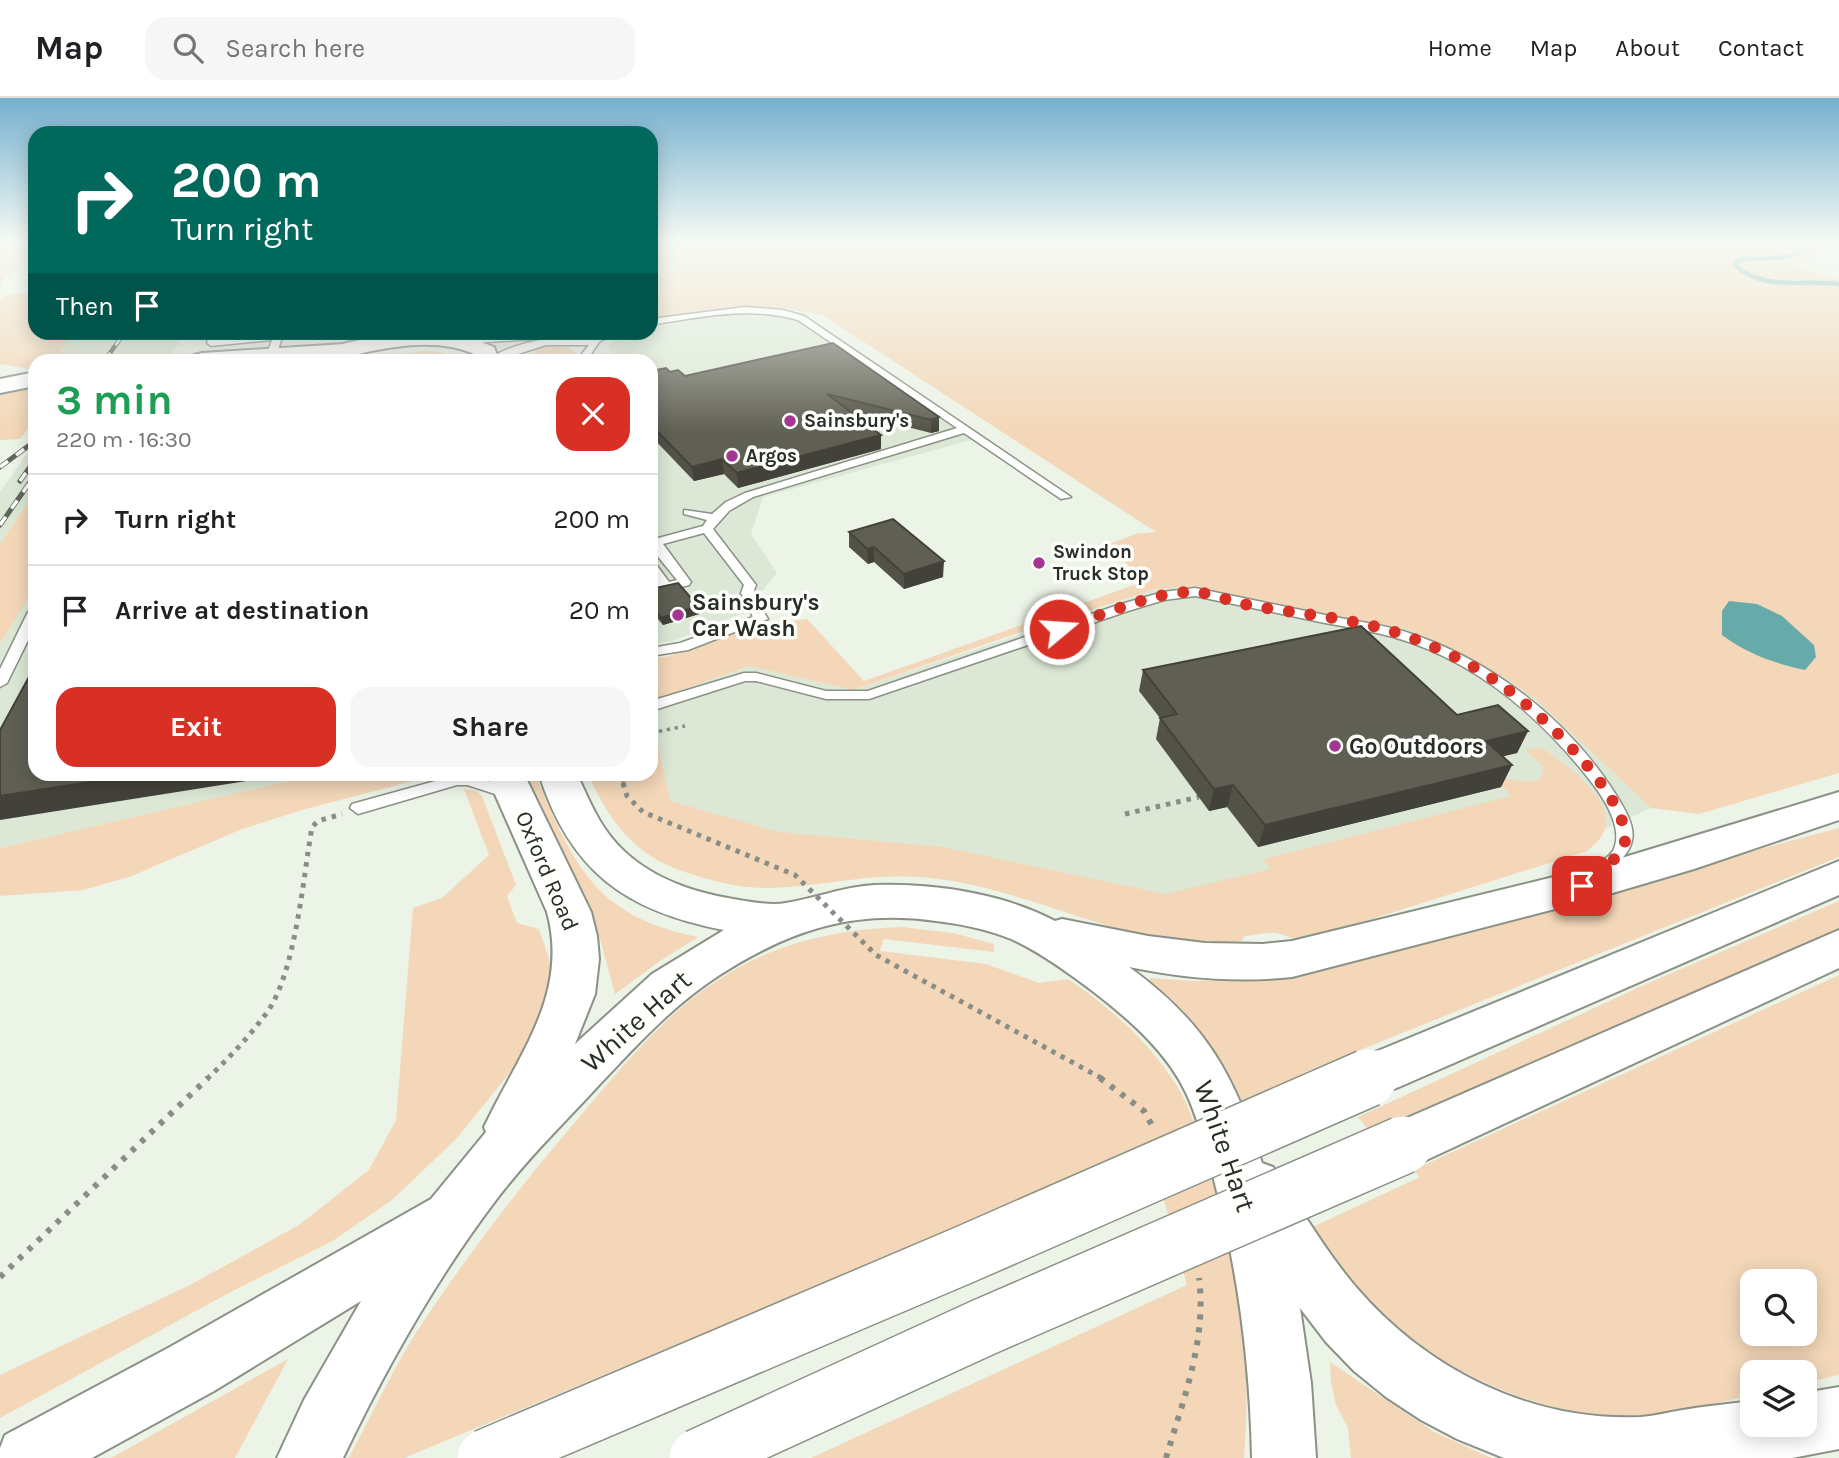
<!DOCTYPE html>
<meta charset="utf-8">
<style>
body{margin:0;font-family:Karla,sans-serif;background:#f6f6f6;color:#202124;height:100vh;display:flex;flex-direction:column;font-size:26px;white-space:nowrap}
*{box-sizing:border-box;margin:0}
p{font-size:23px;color:#757577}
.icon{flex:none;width:38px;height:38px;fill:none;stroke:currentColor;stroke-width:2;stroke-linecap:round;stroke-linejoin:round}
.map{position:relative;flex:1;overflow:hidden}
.sheet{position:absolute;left:28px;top:256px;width:630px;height:427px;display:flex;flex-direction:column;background:#fff;border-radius:21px;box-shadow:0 4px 18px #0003}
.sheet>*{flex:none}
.top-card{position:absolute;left:28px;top:28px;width:630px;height:214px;border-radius:21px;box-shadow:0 4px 18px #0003;background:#00695c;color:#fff;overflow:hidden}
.tools{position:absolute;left:1740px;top:1171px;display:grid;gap:14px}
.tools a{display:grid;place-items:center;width:77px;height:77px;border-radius:14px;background:#fff;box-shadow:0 4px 18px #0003;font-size:35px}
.pin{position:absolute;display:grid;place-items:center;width:60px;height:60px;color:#fff;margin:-30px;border-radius:14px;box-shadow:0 4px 10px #0006}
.me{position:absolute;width:77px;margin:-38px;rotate:72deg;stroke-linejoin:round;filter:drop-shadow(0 0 5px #0008)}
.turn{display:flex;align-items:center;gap:24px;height:147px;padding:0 28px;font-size:32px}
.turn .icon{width:91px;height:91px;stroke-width:2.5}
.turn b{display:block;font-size:49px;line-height:60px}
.then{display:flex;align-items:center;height:66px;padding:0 28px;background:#0003;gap:14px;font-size:26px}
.round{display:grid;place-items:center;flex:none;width:74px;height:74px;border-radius:21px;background:#f6f6f6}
.head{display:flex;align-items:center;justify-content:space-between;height:119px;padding:0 28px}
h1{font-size:42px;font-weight:700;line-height:52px;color:#1e9e55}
.button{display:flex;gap:14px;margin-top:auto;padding:14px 28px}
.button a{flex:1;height:80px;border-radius:21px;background:#d93025;color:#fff;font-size:28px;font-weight:700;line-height:80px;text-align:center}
.button a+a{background:#f6f6f6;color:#202124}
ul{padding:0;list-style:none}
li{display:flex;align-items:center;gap:21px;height:91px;padding:0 28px;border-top:2px solid #e0e0e0}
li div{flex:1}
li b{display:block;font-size:26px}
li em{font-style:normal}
header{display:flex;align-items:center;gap:42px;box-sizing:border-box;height:98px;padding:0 35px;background:#fff;border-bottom:2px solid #e0e0e0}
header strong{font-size:33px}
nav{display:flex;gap:38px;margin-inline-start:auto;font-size:24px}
.search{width:490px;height:63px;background:#f6f6f6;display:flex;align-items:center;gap:18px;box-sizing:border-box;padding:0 24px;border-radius:21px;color:#757577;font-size:26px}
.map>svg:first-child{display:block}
.built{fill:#dce8d5}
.green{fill:#f3d7b8;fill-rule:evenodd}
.water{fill:#6aa}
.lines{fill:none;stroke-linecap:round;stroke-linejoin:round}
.stream{stroke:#6aa;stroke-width:4.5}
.lane-casing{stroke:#8a9186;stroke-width:3}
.secondary-casing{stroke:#8a9186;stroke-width:4}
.highway-casing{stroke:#8a9186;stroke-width:4}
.path-far2{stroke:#888d85;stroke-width:3.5;stroke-dasharray:3.5 4.5;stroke-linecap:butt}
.path-far1{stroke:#888d85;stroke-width:5;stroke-dasharray:4.5 6;stroke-linecap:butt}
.path{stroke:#888d85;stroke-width:6;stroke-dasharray:5 8;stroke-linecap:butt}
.lane{fill:#fff;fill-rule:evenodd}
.secondary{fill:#fff;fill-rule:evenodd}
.highway{fill:#fff;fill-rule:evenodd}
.rail-far1-casing{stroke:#61655e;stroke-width:4.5}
.rail-casing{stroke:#61655e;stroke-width:5}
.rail-far1{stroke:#fcfffa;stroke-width:2.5;stroke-dasharray:9;stroke-linecap:butt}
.rail{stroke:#fcfffa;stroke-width:3.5;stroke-dasharray:10;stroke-linecap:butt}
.highway-bridge-far1-casing{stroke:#8a9186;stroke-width:47;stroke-linecap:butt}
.highway-bridge-casing{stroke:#8a9186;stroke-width:60;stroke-linecap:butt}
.path-bridge-far2{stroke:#888d85;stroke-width:3.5;stroke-dasharray:3.5 4.5;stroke-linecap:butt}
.path-bridge-far1{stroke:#888d85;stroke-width:5;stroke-dasharray:4.5 6;stroke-linecap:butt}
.path-bridge{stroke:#888d85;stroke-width:6;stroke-dasharray:5 8;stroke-linecap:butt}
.highway-bridge-far1{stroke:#fff;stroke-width:44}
.highway-bridge{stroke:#fff;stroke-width:57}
.wall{fill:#535247}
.shaded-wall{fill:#43423a}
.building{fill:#605f53;stroke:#43423a;stroke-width:2}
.route{stroke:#d93025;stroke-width:12;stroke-dasharray:0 21.6}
.poi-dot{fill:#a53592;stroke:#fcfffa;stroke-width:2.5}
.labels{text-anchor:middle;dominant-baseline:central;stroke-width:7;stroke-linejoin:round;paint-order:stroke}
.far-poi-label{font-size:19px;font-weight:bold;fill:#292c27;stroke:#fcfffa;text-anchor:start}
.poi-label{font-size:23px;font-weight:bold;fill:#292c27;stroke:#fcfffa;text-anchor:start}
.street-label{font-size:23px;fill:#292c27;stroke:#fcfffa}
.near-street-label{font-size:28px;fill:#292c27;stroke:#fcfffa}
</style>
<header>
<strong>Map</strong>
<div class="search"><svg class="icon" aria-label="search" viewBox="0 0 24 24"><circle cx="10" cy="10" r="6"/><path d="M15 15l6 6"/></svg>Search here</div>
<nav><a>Home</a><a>Map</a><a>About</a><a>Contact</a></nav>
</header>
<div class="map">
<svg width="1839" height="1360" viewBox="0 0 1839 1360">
<rect width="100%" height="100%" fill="#ecf3e7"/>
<path class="built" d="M746 214 776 216 800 224 971 342 763 399 751 436 777 475 744 515 673 543 651 546V262H606L618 259 608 249 618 238 651 234V231L695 221Z
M76 235H184L170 261 53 262Z
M35 344V477L0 536V394Z
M1196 488 1407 531 1436 544 1507 581 1535 601 1651 710 1589 738 1157 810 669 715 651 676V603L749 568 853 592 1161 490Z
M35 489V676H319L0 750V546Z"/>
<path class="green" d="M0 144H35V156L2 183 0 190Z
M651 144H1792L1820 153 1818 157 1793 167 1839 182V675L1699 716 1651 710 1535 601 1507 581 1436 544 1407 531 1252 503 1196 488 1157 491 1027 532 853 592 749 568 651 603V561L670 558 750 529 807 521 864 583 1148 482 1104 448 1136 436 1156 434 824 218 786 210H757L651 220Z
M35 195V234L76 235 53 262H35V272L0 266V202L9 196Z
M549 248H566L578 256 571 262H518L536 254 532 252Z
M425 253 440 254 456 262H355Z
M35 285V322L20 341 0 342V294Z
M35 394V489L0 546V446Z
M655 635 670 703 779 734 943 749 1165 796 1270 771 1263 761 1511 698 1496 681C1512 678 1526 689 1541 680L1544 669 1525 652 1541 649C1571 671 1639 716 1587 753L1299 844C1276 831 1270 835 1245 838L1234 851C1124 850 1028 787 919 779 867 775 817 790 765 790 737 790 709 782 682 773 637 758 611 725 591 683L592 676H651V636Z
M319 676H440L302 712 242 731 129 779 83 792 0 798V750Z
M526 676H535C573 765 593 818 698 839L660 863 615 896 599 837Z
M464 691 476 693 482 698 516 787 507 798 517 825 539 831 552 870 545 902 519 963 457 1040 392 1102 334 1142 225 1197 0 1320V1277L190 1187 299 1127 369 1072 396 1022 413 810 442 800 489 757Z
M1839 730V759L1303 975 1305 980 1243 1006 1208 944 1149 883 1150 880 1193 883 1259 881 1563 804Z
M1839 803V831L1370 1034 1358 1019 1644 887Z
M901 829 953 835 994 846V854L884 841 880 853 986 866 1039 885 1068 881C1111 910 1149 944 1177 988 1192 1012 1199 1041 1207 1067 1216 1097 1227 1128 1234 1159 1247 1225 1249 1293 1244 1360H811L1187 1187 1150 1050 404 1360H349C370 1320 390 1277 414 1238 466 1158 525 1082 587 1010 632 957 676 904 738 870 787 842 845 831 901 829Z
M1839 877V1277L1804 1285V1274H1752V1297C1721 1304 1689 1313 1657 1317 1574 1326 1495 1295 1425 1252 1402 1239 1378 1224 1360 1204 1340 1182 1323 1156 1304 1133L1420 1079 1413 1072ZM1752 1183H1804V1236H1752Z
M288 1261 235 1360H111Z
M1330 1264 1434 1334 1491 1360H1351L1348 1330 1336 1307 1331 1284Z"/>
<path class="water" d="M1729 503 1757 506 1782 518 1814 547 1816 559 1805 572C1773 565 1748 556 1722 537V513Z"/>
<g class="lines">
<path class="stream" d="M1776 144 1790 148 1799 155C1779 164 1757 157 1736 163L1735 167C1765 194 1802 181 1839 186"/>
<g class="lane-casing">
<path id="lane" d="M745 209 783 212 804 218 1071 399 1061 401 964 335 753 399 729 413 713 431 756 487 753 495 768 521 688 552 651 558V550L680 545 753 519 741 495 744 487 704 435 663 446 691 484 689 487 651 497V489L658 487 651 477V464L655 465 669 484 677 482 651 450V442L703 428 707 422 684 416V412L712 416 726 404 745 395 957 330 798 222C749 208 700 219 651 227V221Z
M211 234H220L217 242 278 236 282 239 276 259 271 262 266 259 272 242 211 248 207 245Z
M548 234 554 237 550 240 458 246 454 243 458 240Z
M597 234H605L604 241 599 244 587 262H577L589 247H546L499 262H487C504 250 535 241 557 240 570 240 582 244 596 239Z
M1195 490C1240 499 1285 509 1330 518 1354 523 1379 526 1403 533 1486 559 1562 616 1611 689 1641 735 1642 747 1600 781H1588L1585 777C1592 766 1612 761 1615 748 1622 724 1599 693 1585 676 1535 614 1471 561 1393 539 1371 533 1348 529 1325 525 1282 516 1238 507 1195 498L1164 502 1128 513 869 601H826L756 583H745L651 613V603L744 575H756L826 593H868L1118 507 1163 494Z
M35 510V528L7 585 0 589V571L28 514Z
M457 677H468L517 692 519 696 511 701 467 687H457L358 716 350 710 352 706Z"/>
</g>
<g class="secondary-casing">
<path id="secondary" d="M344 246 352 248 355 253 352 258 300 262H191L194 257 202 255Z
M35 274V288L0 295V281Z"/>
</g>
<g class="highway-casing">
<path id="highway" d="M430 234 471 240 494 249 499 262H477L476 257C443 241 401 247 367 254 347 259 333 264 313 262 327 241 406 235 430 234Z
M486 676H524L591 814 597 838 599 861 595 896 575 946 652 876 724 832C625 813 570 773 539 676H577C584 691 591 708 600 723 627 769 677 791 728 800 745 803 769 808 786 805 817 800 841 789 874 787 933 785 1002 795 1055 823L1062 821 1148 838 1205 845 1263 846 1292 843 1582 772 1839 694V722L1694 771 1582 804 1292 879C1236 885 1183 880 1129 869 1205 924 1235 977 1262 1065L1273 1069C1300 1109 1324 1151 1355 1188 1426 1271 1530 1324 1641 1319 1655 1318 1669 1314 1683 1312 1706 1308 1729 1306 1752 1303V1326H1804V1295L1839 1289V1351L1792 1360H1504L1457 1341 1421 1322 1386 1299 1354 1273 1326 1244 1300 1210 1311 1285 1316 1360H1252C1250 1264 1238 1171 1213 1078 1205 1051 1199 1023 1187 997 1169 956 1130 922 1095 895 1070 876 1040 854 1011 841 987 831 961 826 936 823 852 811 788 833 718 878 672 908 636 948 599 987 564 1025 527 1061 496 1102 436 1181 386 1270 343 1360H277L304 1302 361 1203 214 1293 92 1360H0V1350L5 1337 170 1249 431 1101 486 1034 484 1029 492 1013C525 948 568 890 547 814Z
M1839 763V797L1399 989 1381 995 1363 989 1356 974 1363 959Z
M1839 832V870L1422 1064 1403 1071 1384 1064 1377 1047 1384 1030Z"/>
</g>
<path class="path-far2" d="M651 635 685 628"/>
<path class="path-far1" d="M1125 716 1199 699
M207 981C229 960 250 938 268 913 296 871 303 780 312 729L318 723 342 716"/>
<path class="path" d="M0 1179 208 980"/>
<use href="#lane" class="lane"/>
<use href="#secondary" class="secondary"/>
<use href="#highway" class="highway"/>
<g class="rail-far1-casing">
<path id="rail-far1" d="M105 262 125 234"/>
</g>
<g class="rail-casing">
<path id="rail" d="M0 369 35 343
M20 383 35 362
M0 427 35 377"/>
</g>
<use href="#rail-far1" class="rail-far1"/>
<use href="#rail" class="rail"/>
<g class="highway-bridge-far1-casing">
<path id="highway-bridge-far1" d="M1364 981 1381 974"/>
</g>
<g class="highway-bridge-casing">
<path id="highway-bridge" d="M486 1360 966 1156 1368 980
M698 1360 984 1229 1403 1047"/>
</g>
<path class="path-bridge-far2" d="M623 687 625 676"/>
<path class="path-bridge-far1" d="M623 685 627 698 643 714 795 777 876 857 1103 981"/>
<path class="path-bridge" d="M1100 980 1144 1013 1154 1031
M1166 1360C1183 1302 1207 1242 1199 1180"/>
<use href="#highway-bridge-far1" class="highway-bridge-far1"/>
<use href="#highway-bridge" class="highway-bridge"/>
</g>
<path class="wall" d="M833 245 939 319V333L931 335 853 315 881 351 738 390 724 376 694 383 651 338V273L670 274 685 278Z
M849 434 943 479 904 491 874 464 868 466 849 449Z
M651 491 699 516 663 527 658 521Z
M1143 572 1457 617 1528 633 1517 655 1502 658 1512 667 1501 689 1258 749 1227 709 1209 713 1156 641 1160 620 1139 593Z"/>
<path class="shaded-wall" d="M939 319V333L931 335V322Z
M881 337V351L738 390 737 375Z
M722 361 724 376 694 383 692 369Z
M874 449V464L868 466 867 451Z
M944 463 943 479 904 491V476Z
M652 478 654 485 651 487V479Z
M698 508 699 516 663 527 661 520Z
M656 513 658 521 651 523V515Z
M1528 633 1517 655 1476 665 1486 643Z
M1512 667 1501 689 1258 749 1265 727Z
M141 676H290L0 722V698Z
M1233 687 1227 709 1209 713 1214 691Z"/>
<path class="building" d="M833 245 939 319 931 322 827 296 881 337 737 375 722 361 692 369 651 327V273L666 270 670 274 678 272 685 278Z
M893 421 944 463 904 476 874 449 867 451 849 434Z
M678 485 698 508 661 520 656 513 651 515V491Z
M1361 528 1457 617 1498 607 1528 633 1486 643 1512 667 1265 727 1233 687 1214 691 1160 620 1177 616 1143 572Z
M30 577H35V676H141L0 698V632Z"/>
<linearGradient id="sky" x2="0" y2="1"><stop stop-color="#74b0cf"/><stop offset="0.43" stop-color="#f6faf4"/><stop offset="1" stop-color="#f6faf4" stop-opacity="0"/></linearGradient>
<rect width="1839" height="335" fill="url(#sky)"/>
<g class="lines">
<path class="route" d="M1059 531C1095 520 1155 493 1191 494 1209 494 1226 502 1243 506 1301 517 1365 520 1419 543 1446 553 1476 569 1499 585 1533 608 1637 703 1624 748 1621 759 1592 779 1582 788"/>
</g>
<g class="poi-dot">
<circle cx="790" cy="323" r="7"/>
<circle cx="732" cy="358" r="7"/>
<circle cx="1039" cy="465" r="7"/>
<circle cx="678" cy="517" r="7"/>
<circle cx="1335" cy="648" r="7"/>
</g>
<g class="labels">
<g class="far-poi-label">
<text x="804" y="323">Sainsbury's</text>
<text x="746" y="358">Argos</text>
<text x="1053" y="454">Swindon<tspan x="1053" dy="22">Truck Stop</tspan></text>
</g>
<g class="poi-label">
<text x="692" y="504">Sainsbury's<tspan x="692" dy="26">Car Wash</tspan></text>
<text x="1349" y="648">Go Outdoors</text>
</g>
<g class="street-label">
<text transform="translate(547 773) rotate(67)">Oxford Road</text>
</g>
<g class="near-street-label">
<text transform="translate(636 923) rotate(-42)">White Hart</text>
<text transform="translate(1225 1048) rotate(71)">White Hart</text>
</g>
</g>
</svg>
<div class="tools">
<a><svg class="icon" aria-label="search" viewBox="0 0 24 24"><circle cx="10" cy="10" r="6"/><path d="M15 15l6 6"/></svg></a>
<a><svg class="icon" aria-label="layers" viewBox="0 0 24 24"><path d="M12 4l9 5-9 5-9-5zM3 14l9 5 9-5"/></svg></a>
</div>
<div class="pin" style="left:1582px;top:788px;background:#d93025"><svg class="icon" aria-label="arrive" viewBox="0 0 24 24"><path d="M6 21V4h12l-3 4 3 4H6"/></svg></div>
<svg class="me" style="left:1059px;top:531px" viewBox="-20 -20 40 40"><circle r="17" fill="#d93025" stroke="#fff" stroke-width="3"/><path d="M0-11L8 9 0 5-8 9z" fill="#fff"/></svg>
<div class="top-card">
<div class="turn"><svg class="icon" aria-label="right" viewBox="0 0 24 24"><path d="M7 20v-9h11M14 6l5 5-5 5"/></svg><div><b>200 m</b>Turn right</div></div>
<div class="then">Then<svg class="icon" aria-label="arrive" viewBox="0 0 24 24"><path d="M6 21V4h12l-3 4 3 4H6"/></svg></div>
</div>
<section class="sheet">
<div class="head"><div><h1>3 min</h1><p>220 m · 16:30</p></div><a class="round" style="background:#d93025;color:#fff"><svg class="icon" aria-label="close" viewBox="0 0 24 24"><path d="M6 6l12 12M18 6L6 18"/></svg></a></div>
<ul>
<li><svg class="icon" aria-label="right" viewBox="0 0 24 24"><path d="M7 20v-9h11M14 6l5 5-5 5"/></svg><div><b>Turn right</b></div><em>200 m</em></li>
<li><svg class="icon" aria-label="arrive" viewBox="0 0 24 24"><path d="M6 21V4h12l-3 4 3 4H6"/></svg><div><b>Arrive at destination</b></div><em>20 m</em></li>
</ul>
<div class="button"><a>Exit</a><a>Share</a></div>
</section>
</div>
